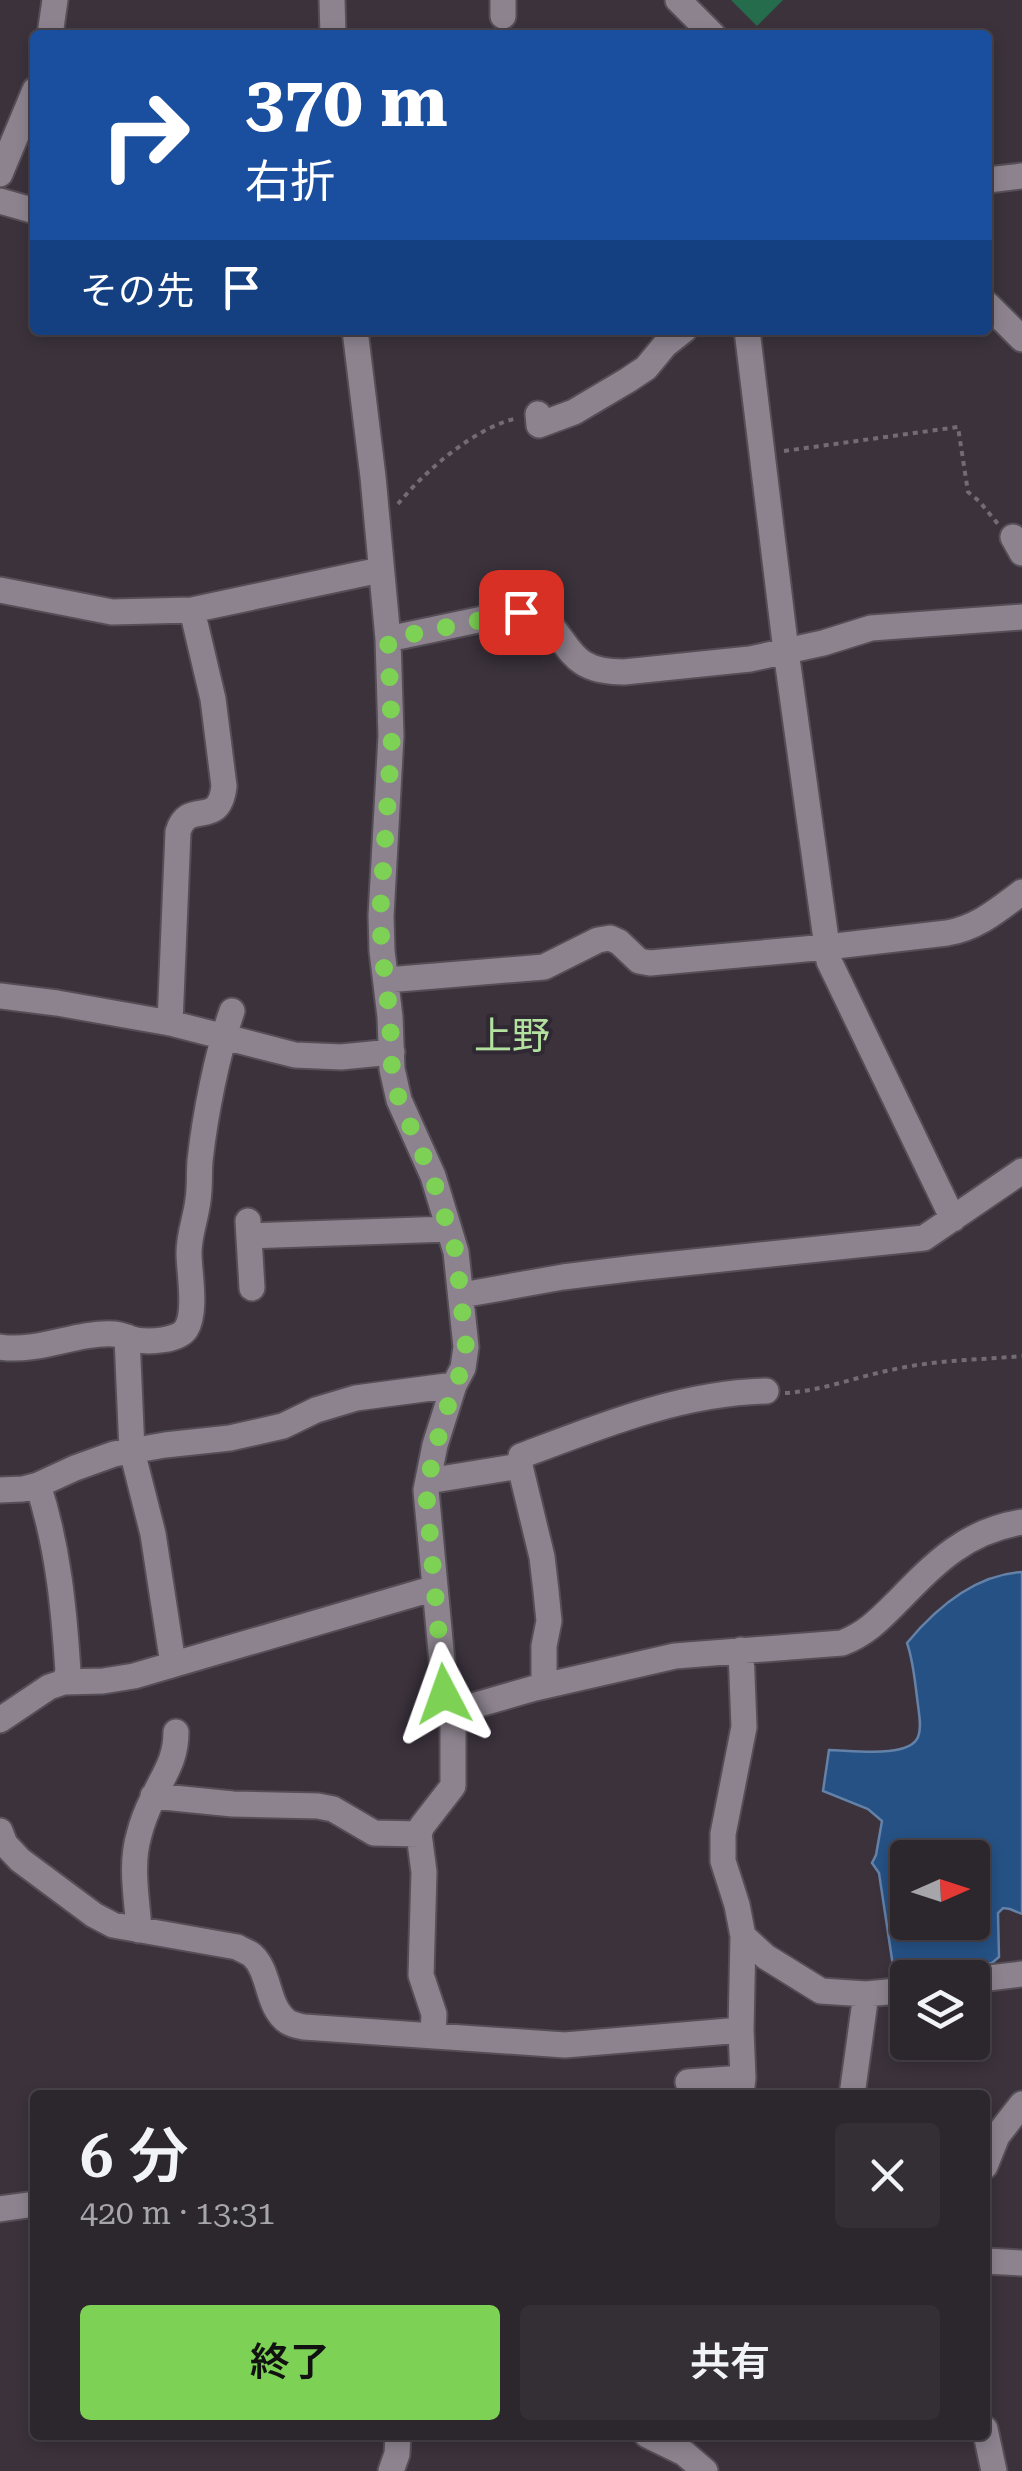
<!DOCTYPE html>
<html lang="ja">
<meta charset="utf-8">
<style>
body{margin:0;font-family:"Roboto Serif","Noto Sans JP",serif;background:#342e35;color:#f1f3f6;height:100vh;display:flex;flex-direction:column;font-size:38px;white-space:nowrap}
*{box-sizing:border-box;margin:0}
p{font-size:32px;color:#a6a5aa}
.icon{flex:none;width:55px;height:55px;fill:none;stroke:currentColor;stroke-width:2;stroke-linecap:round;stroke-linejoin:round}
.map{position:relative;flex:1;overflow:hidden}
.panel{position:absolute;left:30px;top:2090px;width:960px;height:350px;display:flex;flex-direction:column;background:#2c262d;border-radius:10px;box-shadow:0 5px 15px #0003,0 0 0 2px #484349}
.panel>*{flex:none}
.top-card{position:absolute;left:30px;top:30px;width:962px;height:305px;border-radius:10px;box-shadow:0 5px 15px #0003,0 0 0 2px #484349;background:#1a4fa0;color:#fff;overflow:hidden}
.needle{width:65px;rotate:87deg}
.controls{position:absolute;left:890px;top:1840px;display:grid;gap:20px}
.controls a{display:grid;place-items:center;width:100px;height:100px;border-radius:10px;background:#2c262d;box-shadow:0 5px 15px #0003,0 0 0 2px #484349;font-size:50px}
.pin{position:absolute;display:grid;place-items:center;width:85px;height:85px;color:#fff;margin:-42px;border-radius:20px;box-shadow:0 5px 15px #0006}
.me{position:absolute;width:110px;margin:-55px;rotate:356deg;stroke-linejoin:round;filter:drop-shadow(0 0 8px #0008)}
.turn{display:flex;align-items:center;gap:35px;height:210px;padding:0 50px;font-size:45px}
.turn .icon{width:130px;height:130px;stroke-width:2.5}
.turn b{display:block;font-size:70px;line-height:85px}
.then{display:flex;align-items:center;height:95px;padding:0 50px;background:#0003;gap:20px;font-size:38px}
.round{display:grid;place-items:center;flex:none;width:105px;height:105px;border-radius:10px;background:#342e35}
.overview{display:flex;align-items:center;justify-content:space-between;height:170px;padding:0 50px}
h1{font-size:60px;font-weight:600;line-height:75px}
.primary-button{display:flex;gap:20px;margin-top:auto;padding:20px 50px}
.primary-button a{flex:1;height:115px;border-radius:10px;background:#7dd154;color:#111;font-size:40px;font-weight:600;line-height:115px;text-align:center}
.primary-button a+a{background:#342e35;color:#f1f3f6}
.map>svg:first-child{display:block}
.green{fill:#256c4c}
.water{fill:#255184;stroke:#6481a7;stroke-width:2.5;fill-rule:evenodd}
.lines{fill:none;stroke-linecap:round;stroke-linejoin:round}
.minor-casing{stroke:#554e56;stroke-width:29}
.path{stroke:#736c74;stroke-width:4;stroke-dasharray:5 5;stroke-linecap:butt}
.minor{stroke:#8c838e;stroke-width:25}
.route{stroke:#7dd154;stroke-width:18;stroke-dasharray:0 32.4}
.labels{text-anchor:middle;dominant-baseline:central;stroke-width:8;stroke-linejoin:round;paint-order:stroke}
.quarter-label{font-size:38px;fill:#b3e2a0;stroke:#302832}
</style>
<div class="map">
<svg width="1022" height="2471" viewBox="0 0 1022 2471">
<rect width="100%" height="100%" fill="#3b323c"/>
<path class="green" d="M731 0H783L757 26Z"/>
<path class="water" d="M1022 1572V1914L1010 1909 1003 1908 998 1913 999 1957 992 1963 897 1976 893 1966 879 1873 872 1863 876 1855 882 1821 868 1809 823 1791 829 1750C850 1750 909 1759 918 1737 922 1727 919 1715 918 1705 915 1684 914 1663 907 1643 936 1608 975 1575 1022 1572ZM908 1858H972V1922H908Z"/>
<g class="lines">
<g class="minor-casing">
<path id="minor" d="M332 0 333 35
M678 0 713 35
M503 16V0
M50 35 55 0
M0 174 35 90
M988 180 1022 176
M0 201 35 211
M988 305 1022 339
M355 330 373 477 388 639 391 736 381 916 382 951 390 1017 392 1069 399 1100 433 1176 456 1252 466 1347 463 1368 454 1385 435 1445 426 1490 445 1694 453 1706 469 1707 535 1688 675 1656 842 1643C866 1634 880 1619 898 1601 936 1562 966 1531 1022 1522
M747 330 786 651 829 961 953 1219
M538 414 539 425 574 412 628 380 646 368 665 345 684 330
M1013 537 1022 553
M0 590 112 612 192 610 380 570
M388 639 521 611 538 612C573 643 566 672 624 672L750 659 823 643 871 628 1022 617
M387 980 544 967 598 940 610 938 619 942 639 961 650 963 827 947 947 933C977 928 998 910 1022 892
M0 996 57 1003 170 1023 295 1055 341 1057 392 1052
M170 1023 178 832C188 797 219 831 224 786L213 699 192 610
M248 1221 252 1288
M249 1236 449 1229
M462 1295 563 1277 636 1268 924 1238 1022 1171
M127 1337 132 1451 153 1534 173 1664
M0 1347C39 1353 75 1332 114 1334 122 1335 128 1338 136 1340 150 1342 178 1341 186 1329 197 1312 189 1272 189 1253 189 1234 196 1218 198 1200 200 1187 199 1174 200 1161 205 1115 217 1054 232 1011
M428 1481 520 1466
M38 1485C58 1546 64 1609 68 1672L64 1682
M0 1490 23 1489 38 1485 75 1468 114 1454 165 1445 230 1438 283 1426 316 1410 356 1398 454 1385
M741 1650 744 1727 723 1834V1861L737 1905 743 1936 766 1957 821 1991 866 1994
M544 1686V1646L549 1621 546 1591 542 1557 520 1466 521 1456C600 1426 681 1393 766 1391
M0 1720 49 1687 64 1682 103 1681 134 1676 435 1588
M153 1796 233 1804 318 1806 333 1809 374 1833 419 1834
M0 1831 5 1844 20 1860 94 1915 113 1925 237 1947C242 1950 248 1952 252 1955 271 1972 266 2007 288 2022 293 2025 299 2026 304 2027L565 2045 741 2030
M139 1930C137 1899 130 1865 139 1835 142 1823 147 1810 153 1798 164 1774 176 1760 176 1732
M972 1980 1022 1974
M433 2036 434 2014 421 1975 424 1872 419 1834 422 1826 453 1786V1706
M688 2082 743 2078
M741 2095 743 2078 741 2030 743 1936
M852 2095 866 1994 908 1990
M985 2166 997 2136 1022 2104
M0 2209 35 2204
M985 2261 1022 2263
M985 2429 994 2471
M647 2435 684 2453 705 2471
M391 2471 397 2454 398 2435"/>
</g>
<path class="path" d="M784 451 958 427 968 492 979 501 998 524
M398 504C425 471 475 427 518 418
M785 1393C821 1391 856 1377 891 1370 934 1360 978 1360 1022 1356"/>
<use href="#minor" class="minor"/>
</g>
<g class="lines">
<path class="route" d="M444 1694 426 1490 436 1445 454 1386 463 1368 466 1347 456 1252 432 1176 399 1100 392 1070 390 1018 382 951 380 916 392 736 388 639 521 612"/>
</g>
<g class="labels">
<g class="quarter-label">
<text x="512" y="1036">上野</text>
</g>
</g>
</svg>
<div class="controls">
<a><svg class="needle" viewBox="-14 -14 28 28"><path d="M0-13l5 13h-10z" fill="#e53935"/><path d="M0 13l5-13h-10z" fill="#a6a5aa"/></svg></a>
<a><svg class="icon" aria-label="layers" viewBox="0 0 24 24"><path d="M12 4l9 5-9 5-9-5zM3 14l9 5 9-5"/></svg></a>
</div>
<div class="pin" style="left:521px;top:612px;background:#d93025"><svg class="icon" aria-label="arrive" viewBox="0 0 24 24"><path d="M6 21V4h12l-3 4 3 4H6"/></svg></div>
<svg class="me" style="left:444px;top:1694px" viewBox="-20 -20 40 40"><path d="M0-17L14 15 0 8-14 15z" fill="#7dd154" stroke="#fff" stroke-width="4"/></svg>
<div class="top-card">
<div class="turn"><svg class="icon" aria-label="right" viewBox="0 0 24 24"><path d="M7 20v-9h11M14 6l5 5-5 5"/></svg><div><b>370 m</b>右折</div></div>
<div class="then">その先<svg class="icon" aria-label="arrive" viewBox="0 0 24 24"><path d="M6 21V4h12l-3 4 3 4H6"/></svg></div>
</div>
<section class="panel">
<div class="overview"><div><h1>6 分</h1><p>420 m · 13:31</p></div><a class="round"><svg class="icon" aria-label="close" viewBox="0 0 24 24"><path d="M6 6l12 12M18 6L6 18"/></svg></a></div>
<div class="primary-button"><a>終了</a><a>共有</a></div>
</section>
</div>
